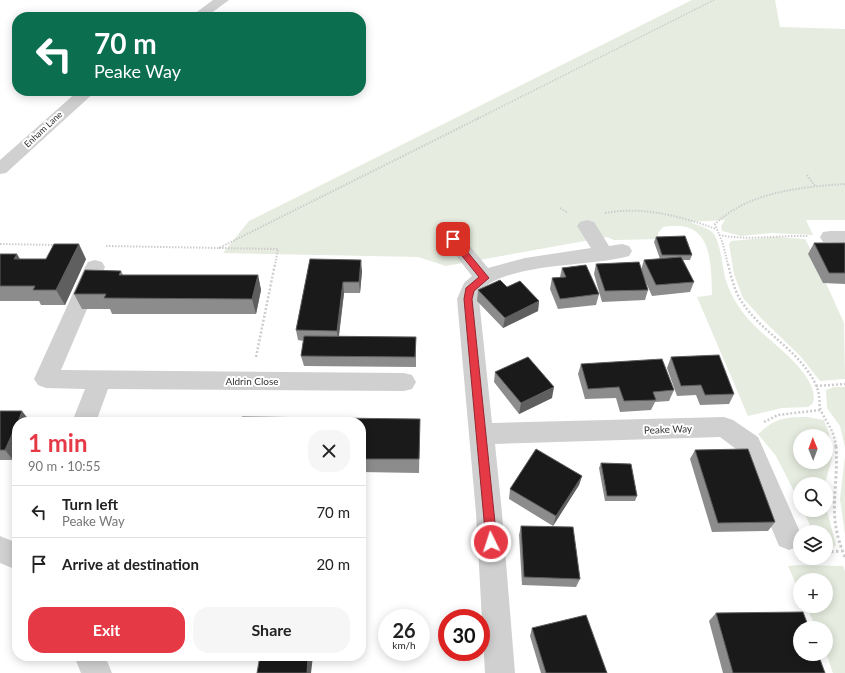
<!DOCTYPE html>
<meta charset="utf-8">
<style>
body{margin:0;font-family:Lato,sans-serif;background:#f6f6f6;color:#222;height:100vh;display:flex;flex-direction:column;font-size:15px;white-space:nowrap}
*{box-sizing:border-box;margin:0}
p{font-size:13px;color:#767676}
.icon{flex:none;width:22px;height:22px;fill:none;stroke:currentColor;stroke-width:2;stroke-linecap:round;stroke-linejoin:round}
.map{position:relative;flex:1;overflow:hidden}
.side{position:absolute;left:12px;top:417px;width:354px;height:244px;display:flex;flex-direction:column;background:#fff;border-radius:16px;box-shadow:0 2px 10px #0003}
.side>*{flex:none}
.hud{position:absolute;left:12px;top:12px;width:354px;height:84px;border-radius:16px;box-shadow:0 2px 10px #0003;background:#0b6e4f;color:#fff;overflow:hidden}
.needle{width:26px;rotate:359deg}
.controls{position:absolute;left:793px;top:429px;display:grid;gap:8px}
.controls a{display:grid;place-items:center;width:40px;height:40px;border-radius:50%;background:#fff;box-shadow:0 2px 10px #0003;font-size:20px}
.speed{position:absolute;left:378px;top:609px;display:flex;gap:8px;font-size:20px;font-weight:700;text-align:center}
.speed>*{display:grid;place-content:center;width:52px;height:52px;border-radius:50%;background:#fff;box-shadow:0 2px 10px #0003;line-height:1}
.speed small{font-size:10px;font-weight:400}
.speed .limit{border:6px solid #d22;background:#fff;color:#111}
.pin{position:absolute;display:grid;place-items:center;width:34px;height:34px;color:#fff;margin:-17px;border-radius:8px;box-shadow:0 2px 6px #0006}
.me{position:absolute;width:44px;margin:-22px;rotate:356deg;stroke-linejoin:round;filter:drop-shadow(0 0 3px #0008)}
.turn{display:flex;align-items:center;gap:14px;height:84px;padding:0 16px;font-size:18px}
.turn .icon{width:52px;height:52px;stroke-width:2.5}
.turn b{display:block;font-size:28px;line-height:34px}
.round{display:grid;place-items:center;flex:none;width:42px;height:42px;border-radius:16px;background:#f6f6f6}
.headline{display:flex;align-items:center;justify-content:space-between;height:68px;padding:0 16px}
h1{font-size:24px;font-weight:700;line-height:30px;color:#e63946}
.cta{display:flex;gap:8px;margin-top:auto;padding:8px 16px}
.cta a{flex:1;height:46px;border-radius:16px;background:#e63946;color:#fff;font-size:16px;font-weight:700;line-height:46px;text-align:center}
.cta a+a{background:#f6f6f6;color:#222}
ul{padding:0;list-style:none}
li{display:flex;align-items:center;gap:12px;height:52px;padding:0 16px;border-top:1px solid #e0e0e0}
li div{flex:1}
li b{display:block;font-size:15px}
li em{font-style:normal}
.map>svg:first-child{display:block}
.green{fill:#e6ecdf;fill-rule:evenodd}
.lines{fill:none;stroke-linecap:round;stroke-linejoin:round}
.path-far3{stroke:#cdcdcd;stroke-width:1.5;stroke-dasharray:1.5 1.5;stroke-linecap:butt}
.path-far2{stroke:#cdcdcd;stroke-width:2;stroke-dasharray:1.5 1.5;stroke-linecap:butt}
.path-far1{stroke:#cdcdcd;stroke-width:2.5;stroke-dasharray:2 2;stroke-linecap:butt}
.path{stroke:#cdcdcd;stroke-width:3;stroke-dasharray:2.5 2.5;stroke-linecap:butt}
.minor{fill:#d0d0d0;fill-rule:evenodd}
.wall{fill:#8c8c8c}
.shaded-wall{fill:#5f5f5f}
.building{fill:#1a1a1a;stroke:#5f5f5f}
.route{fill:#e63946;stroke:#96252e}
.labels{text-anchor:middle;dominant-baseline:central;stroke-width:4;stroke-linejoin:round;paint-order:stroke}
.far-street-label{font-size:9px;fill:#333;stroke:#fff}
.street-label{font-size:10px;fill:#333;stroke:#fff}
</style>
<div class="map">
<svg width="845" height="673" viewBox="0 0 845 673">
<rect width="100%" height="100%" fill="#fff"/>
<path class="green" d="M692 0H775L780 27 845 29V220H806L813 235 772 233 741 236 722 231 721 226 725 220 690 222C697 225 706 227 712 232 721 240 722 268 726 281 731 296 739 308 749 320 766 340 821 374 813 403L808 407 782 408 748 416 697 297 712 295C711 260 712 218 663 227L658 233 659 239 614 240 607 237 446 266 418 257 223 253 249 221Z
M776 237 805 239 811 250 844 323 845 379 820 381 801 357 762 319 743 298 734 274 729 244 731 241Z
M834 387H845V448L840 426 827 408 826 390Z
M807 417 824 420 829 433 832 458 825 484H800V503L776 456 758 434C776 418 784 417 807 417ZM800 436H826V462H800Z
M845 456V535L840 499Z
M826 507 836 545 832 548H826V532H813L803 510H826Z
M798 565 843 566 845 571V673H833L826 653V628H816L806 606H826V580H800V593L788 566Z"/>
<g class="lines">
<path class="path-far3" d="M477 119 714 0"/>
<path class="path-far2" d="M807 175 815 186
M560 208 568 213
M605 213C643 206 680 216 716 229
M719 235C748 241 779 235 808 236
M0 244 55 245
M106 246 219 248 479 118
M219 248 278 249 275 265
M728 265 723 244 715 224C748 192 801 187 845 184"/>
<path class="path-far1" d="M728 264C731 276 734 289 740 299 756 326 785 342 804 366 810 374 818 385 819 396 820 401 819 407 821 411 828 425 834 430 836 447
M256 357 275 264
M816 386 845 384
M764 422 778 415 820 410"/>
<path class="path" d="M836 446C839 490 826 513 845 557
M826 552 842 551"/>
<path class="minor" d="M213 0H229L206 17H190Z
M78 91H96L6 173 0 174V160Z
M587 220 594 222 609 246 622 244 629 246 632 251 629 256C590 267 509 262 480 291L479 299 492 423 724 417 733 420 758 437 800 532 799 546 789 550 779 546 740 452 720 437 495 444 502 513 515 673H485L476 513 457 299 464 283 472 276 443 239 446 234 453 233 460 234 488 268 525 258 591 248 577 226 580 222Z
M830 231H845V243L823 242 820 237 823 232Z
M95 260 102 262 105 267 61 370 404 373 412 375 416 382 412 389 404 391 108 389 96 422H72L85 389 46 388 38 385 34 379 85 267 88 262Z
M0 536 17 543V570L0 563Z
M74 656H105L112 673H81Z"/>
</g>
<path class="wall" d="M656 237 692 255 690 260H683L694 282 690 292 652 296 644 278 648 290 645 300 602 302 594 274 596 264 641 270 644 260 660 259 654 242Z
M814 243H845V284L823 283 808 254Z
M0 254 20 259H86L65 305H41L39 301H0Z
M310 259 362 271 360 293H344L339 337H416V367L304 366 301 356 304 341 298 340 296 330Z
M562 268 599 294 596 305 558 309 550 289 552 278 560 277Z
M121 271 123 275H258L261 290 256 314H112L110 309H82L74 294Z
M507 287 539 301 538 311 503 328 477 301 478 290Z
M671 357 734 394 729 404 700 405 696 395 677 396 667 368Z
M581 364 674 390 669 401 655 402 651 410 620 412 616 398 585 399 578 374Z
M495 372 552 398 519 414 494 382Z
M0 411 30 421 29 422H17L13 460H0Z
M420 419 419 473 361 472V422Z
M695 450 775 522 768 531 712 532 690 459Z
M601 463 637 496 635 501H605L599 468Z
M582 476 579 485 553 526 509 499 510 489Z
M521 526 580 579 576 587 522 585 519 535Z
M716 613 825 673H723L709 621Z
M532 628 607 673H541L530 636Z"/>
<path class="shaded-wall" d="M79 244 86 259 65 305 56 290Z
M17 254 26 269 14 259Z
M361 260 362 271 360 293 359 282Z
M258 275 261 290 256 314 252 299Z
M343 282 344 293 338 341 337 331Z
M539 301 538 311 503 328 505 318Z
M554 387 552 398 519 414 521 403Z
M22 411 30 421 29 422H18Z
M17 423V451L13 460 5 450Z
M582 476 579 485 553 526 556 516Z
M308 656H313L311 673H307Z"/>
<path class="building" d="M685 236 692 255H662L656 237Z
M814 243H845V273H829Z
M54 244H79L56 290H33L35 286H0V254H17L14 259H46Z
M681 257 694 282 656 285 644 260Z
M310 259 361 260 359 282H343L337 331 296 330Z
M639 262 648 290 605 291 596 264Z
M586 265 599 294 560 299 552 278 566 277 562 268Z
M85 270 121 271 119 275H258L252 299 104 298 106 294H74Z
M500 280 507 287 520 281 539 301 505 318 478 290Z
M304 336 416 337 415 357 301 356Z
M719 355 734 394 705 395 701 385 681 386 671 357Z
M528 357 554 387 521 403 495 372Z
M662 359 674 390 653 392 656 400 624 401 619 387 588 389 581 364Z
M0 411H22L18 422H17V423L5 450H0Z
M242 417 420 419 419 459H361V422H241Z
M536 449 582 476 556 516 510 489Z
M748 449 775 522 718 523 695 450Z
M601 463 631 464 637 496H607Z
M521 526 573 527 580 579 524 577Z
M803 612 809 628H800V654H818L825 673H733L716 613Z
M586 615 607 673H546L532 628Z
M260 656H308L307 673H257Z"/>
<path class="route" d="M453 237 456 238 489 278 474 291 472 299 497 542 495 546 491 547 487 546 486 542 464 299 466 288 479 277 450 241V238Z"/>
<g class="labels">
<g class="far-street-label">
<text transform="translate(43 129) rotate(-43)">Enham Lane</text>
</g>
<g class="street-label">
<text x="252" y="381">Aldrin Close</text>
<text transform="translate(668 429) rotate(-2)">Peake Way</text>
</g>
</g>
</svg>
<div class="controls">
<a><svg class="needle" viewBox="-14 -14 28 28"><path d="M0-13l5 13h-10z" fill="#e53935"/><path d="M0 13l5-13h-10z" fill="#767676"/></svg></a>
<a><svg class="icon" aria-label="search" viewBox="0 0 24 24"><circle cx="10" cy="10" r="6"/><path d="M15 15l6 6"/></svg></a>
<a><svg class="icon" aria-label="layers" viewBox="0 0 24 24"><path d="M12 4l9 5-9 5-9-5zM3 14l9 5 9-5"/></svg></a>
<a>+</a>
<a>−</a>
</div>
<div class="speed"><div>26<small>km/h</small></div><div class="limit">30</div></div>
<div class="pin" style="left:453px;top:239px;background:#d93025"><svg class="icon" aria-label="arrive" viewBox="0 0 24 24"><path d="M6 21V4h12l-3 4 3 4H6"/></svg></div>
<svg class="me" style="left:491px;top:542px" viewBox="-20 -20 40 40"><circle r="17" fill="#e63946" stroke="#fff" stroke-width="3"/><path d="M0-11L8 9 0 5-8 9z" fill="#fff"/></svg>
<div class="hud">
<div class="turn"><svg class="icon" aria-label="left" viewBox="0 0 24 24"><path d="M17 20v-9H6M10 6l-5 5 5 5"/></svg><div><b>70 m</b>Peake Way</div></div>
</div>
<section class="side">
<div class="headline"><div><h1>1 min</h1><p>90 m · 10:55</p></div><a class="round"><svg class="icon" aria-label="close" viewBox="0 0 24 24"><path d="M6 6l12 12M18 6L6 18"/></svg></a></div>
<ul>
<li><svg class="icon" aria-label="left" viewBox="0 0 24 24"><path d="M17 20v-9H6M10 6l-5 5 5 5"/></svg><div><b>Turn left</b><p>Peake Way</p></div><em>70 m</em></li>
<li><svg class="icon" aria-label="arrive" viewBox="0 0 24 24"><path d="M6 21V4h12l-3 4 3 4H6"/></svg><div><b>Arrive at destination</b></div><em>20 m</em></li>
</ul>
<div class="cta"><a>Exit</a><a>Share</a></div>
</section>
</div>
